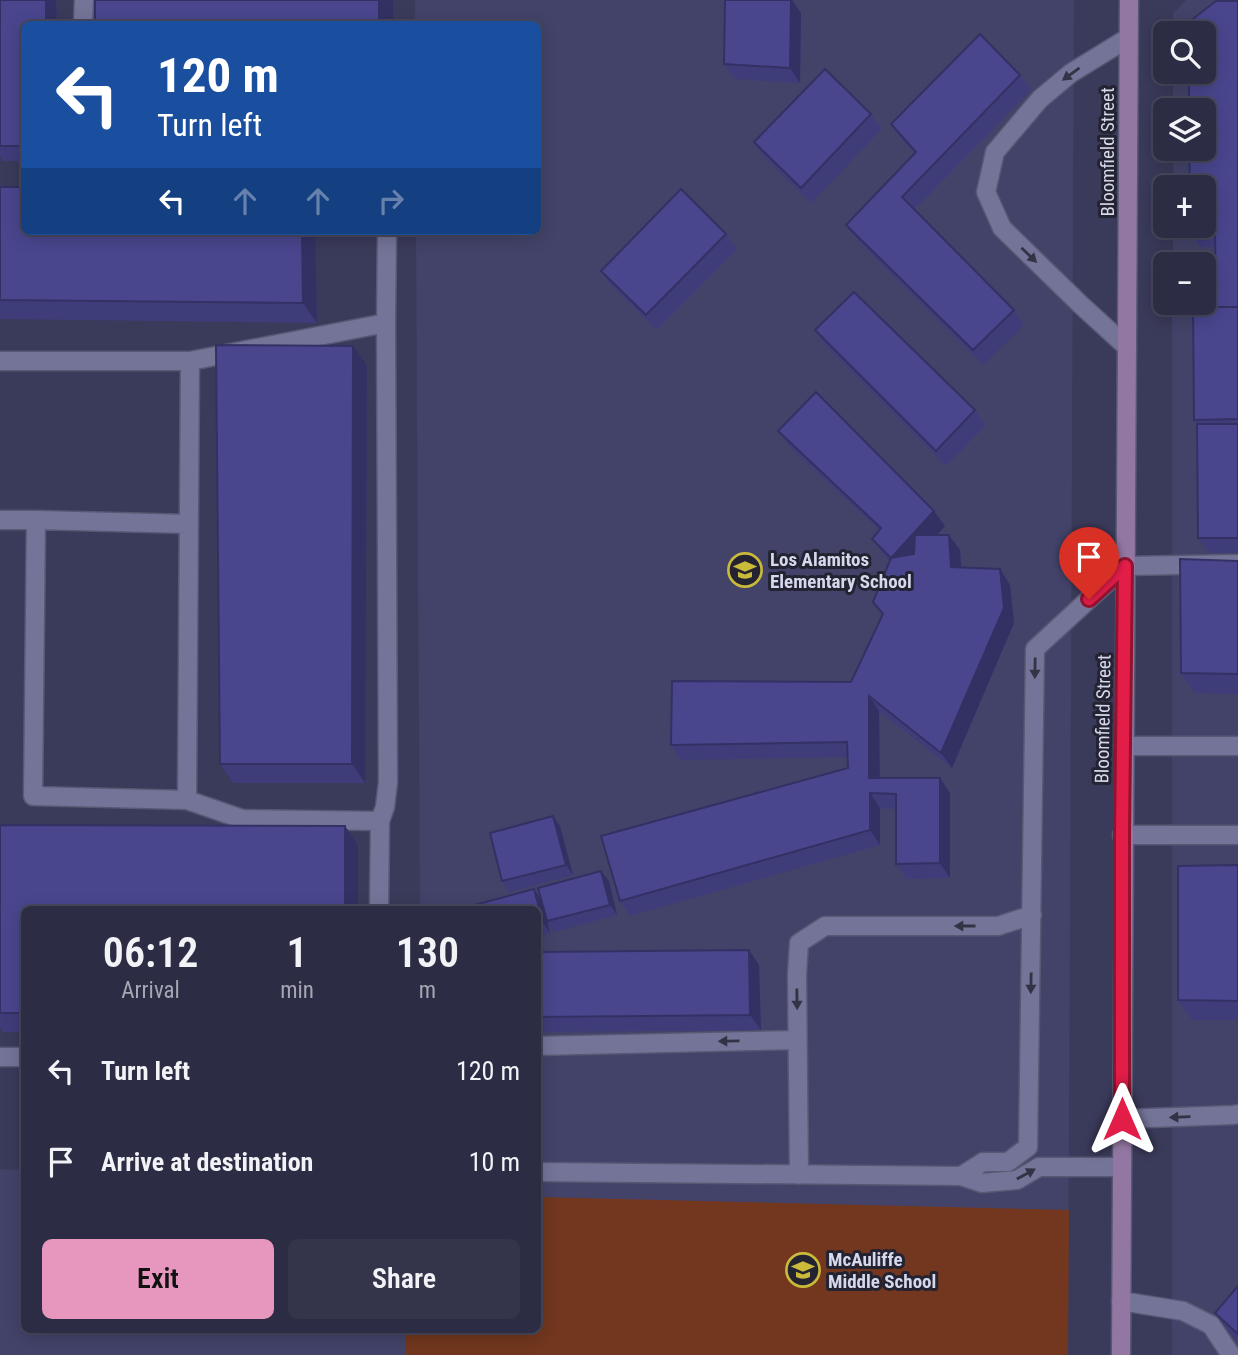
<!DOCTYPE html>
<meta charset="utf-8">
<style>
body{margin:0;font-family:"Roboto Condensed",sans-serif;background:#34344b;color:#f1f3f6;height:100vh;display:flex;flex-direction:column;font-size:26px;white-space:nowrap}
*{box-sizing:border-box;margin:0}
p{font-size:23px;color:#a6a7b2}
.icon{flex:none;width:38px;height:38px;fill:none;stroke:currentColor;stroke-width:2;stroke-linecap:round;stroke-linejoin:round}
.map{position:relative;flex:1;overflow:hidden}
.drawer{position:absolute;left:21px;top:906px;width:520px;height:427px;display:flex;flex-direction:column;background:#2c2c44;border-radius:10px;box-shadow:0 4px 18px #0003,0 0 0 2px #48485d}
.drawer>*{flex:none}
.hud{position:absolute;left:21px;top:21px;width:520px;height:214px;border-radius:10px;box-shadow:0 4px 18px #0003,0 0 0 2px #48485d;background:#1a4fa0;color:#fff;overflow:hidden}
.buttons{position:absolute;left:1153px;top:21px;display:grid;gap:14px}
.buttons a{display:grid;place-items:center;width:63px;height:63px;border-radius:10px;background:#2c2c44;box-shadow:0 4px 18px #0003,0 0 0 2px #48485d;font-size:35px}
.pin{position:absolute;display:grid;place-items:center;width:60px;height:60px;color:#fff;margin:-72px -30px;border-radius:50% 50% 50% 0;rotate:-45deg;box-shadow:0 0 7px #0007}
.pin .icon{rotate:45deg}
.me{position:absolute;width:77px;margin:-38px;rotate:0deg;stroke-linejoin:round;filter:drop-shadow(0 0 5px #0008)}
.turn{display:flex;align-items:center;gap:24px;height:147px;padding:0 21px;font-size:32px}
.turn .icon{width:91px;height:91px;stroke-width:2.5}
.turn b{display:block;font-size:49px;line-height:60px}
.lanes{display:flex;align-items:center;height:66px;padding:0 21px;background:#0003;justify-content:center;gap:35px;direction:ltr}
.lanes .off{opacity:.35}
.eta{display:flex;justify-content:space-evenly;align-items:center;height:119px;text-align:center}
.eta b{font-size:42px;font-weight:600;line-height:49px}
.button{display:flex;gap:14px;margin-top:auto;padding:14px 21px}
.button a{flex:1;height:80px;border-radius:10px;background:#e797bd;color:#111;font-size:28px;font-weight:600;line-height:80px;text-align:center}
.button a+a{background:#34344b;color:#f1f3f6}
ul{padding:0;list-style:none}
li{display:flex;align-items:center;gap:21px;height:91px;padding:0 21px}
li div{flex:1}
li b{display:block;font-size:26px}
li em{font-style:normal}
.map>svg:first-child{display:block}
.built{fill:#43436a}
.green{fill:#72371e}
.lines{fill:none;stroke-linecap:round;stroke-linejoin:round}
.lane-casing{stroke:#575873;stroke-width:21}
.secondary-casing{stroke:#575873;stroke-width:21}
.lane{stroke:#737498;stroke-width:18}
.secondary{stroke:#9377a3;stroke-width:18}
.wall{fill:#3f3c7a}
.shaded-wall{fill:#333163}
.building{fill:#49468e;stroke:#333163;stroke-width:2}
.oneway{fill:#333346}
.route-casing{stroke:#92132f;stroke-width:18}
.route{stroke:#e11d48;stroke-width:12}
.labels{text-anchor:middle;dominant-baseline:central;stroke-width:6;stroke-linejoin:round;paint-order:stroke}
.street-label{font-size:19px;fill:#d6d8ec;stroke:#232332}
.poi-label{font-size:19px;font-weight:bold;fill:#d6d8ec;stroke:#232332;text-anchor:start}
</style>
<div class="map">
<svg width="1238" height="1355" viewBox="0 0 1238 1355">
<rect width="100%" height="100%" fill="#3a3a5a"/>
<path class="built" d="M415 0H1074L1068 1355H0V1169L24 1170V1330H537V910H420L416 231H537V24H415Z
M1186 0H1238V1355H1172V303H1204V264H1173V226H1204V187H1173V149H1204V110H1173V72H1204V33H1173V13Z"/>
<path class="green" d="M537 1197 1069 1210 1068 1355H406V1330H537Z"/>
<g class="lines">
<g class="lane-casing">
<path id="lane" d="M83 24 84 0
M1127 347 1081 305 1002 228 986 192 995 152 1040 99 1071 73 1128 38
M0 361H190L187 800 33 796 36 520H0
M190 361 386 323 387 231
M36 520 189 524
M1124 746H1238
M187 800 242 819 380 821 379 910
M380 821 385 807 388 782 386 323
M1122 835H1238
M537 1046 797 1040
M0 1057H24
M1122 1119 1233 1115 1238 1114
M537 1172 961 1176 982 1183 1017 1180 1039 1167H1122
M799 1175 797 974 799 943 825 926H998L1032 915
M961 1176 983 1162H1008L1028 1147 1035 649 1125 566 1238 564
M1121 1301 1183 1311 1211 1325 1231 1355"/>
</g>
<g class="secondary-casing">
<path id="secondary" d="M1121 1355 1129 0"/>
</g>
<use href="#lane" class="lane"/>
<use href="#secondary" class="secondary"/>
</g>
<path class="wall" d="M0 0H56L57 24H24V161H3L0 157Z
M725 0H792L801 13 800 83 735 79 724 64Z
M1238 1V553H1209L1198 538 1197 424 1194 420 1216 307 1215 247H1200L1190 232Z
M1020 75 1031 90 914 210 1014 310 1024 325 983 365 857 240 846 225 915 153 902 140 891 124Z
M871 114 882 129 811 203 764 157 754 142Z
M0 187 24 231H315L317 323 0 319Z
M726 234 737 249 657 330 611 286 601 271Z
M815 330 975 410 986 425 946 466 825 345Z
M367 365 365 783H233L220 764Z
M778 431 934 511 945 526 937 535 960 550 961 567 1000 569 1010 585 1014 623 952 768 879 711 880 778 950 793V878L907 879 896 864V809L880 808V845L630 916 620 901 848 768V757L681 760 671 745 851 682 882 615 890 561 883 554 872 539 879 530 789 446Z
M1238 561V694L1195 693 1181 673Z
M553 816 560 826 573 875 509 892 502 881Z
M0 825 345 826 358 845V910H24V1032H3L0 1028Z
M1238 865V1020H1192L1178 1000Z
M609 881 617 915 554 932 548 922 550 933 537 936V910L541 898Z
M537 952 759 965 761 1030 537 1032Z
M1238 1286V1341L1229 1332 1215 1313Z"/>
<path class="shaded-wall" d="M46 0H56L57 24H46Z
M379 0H393V24H379Z
M791 0H792L801 13 800 83 790 68Z
M302 231H315L317 323 303 303Z
M353 346 367 365 365 783 352 764Z
M934 511 945 526 902 573 891 558Z
M949 535 960 550 962 582 951 567Z
M1000 569 1010 585 1014 623 952 768 941 753Z
M869 696 879 711 880 793 869 778Z
M940 778 950 793V878L940 863Z
M870 793 880 808V845L870 830Z
M553 816 560 826 573 875 566 865Z
M345 826 358 845V910H345Z
M601 871 609 881 617 915 610 905Z
M534 889 541 899 550 933 543 922Z
M749 950 759 965 761 1030 750 1015Z"/>
<path class="building" d="M0 0H46V24H24V146H0Z
M95 0H379V24H95Z
M725 0H791L790 68 724 64Z
M1216 1H1238V307H1216L1215 232H1190V226H1204V187H1190L1189 149H1204V110H1189V72H1204V33H1189V22Z
M980 34 1020 75 902 197 1014 310 973 350 846 225 916 152 891 124Z
M825 69 871 114 801 188 754 142Z
M0 187H24V231H302L303 303 0 300Z
M681 189 726 234 646 315 601 271Z
M854 292 975 410 936 451 815 330Z
M1193 307H1238V419L1194 420Z
M216 345 353 346 352 764H220Z
M816 392 934 511 891 558 914 554 915 535H949L951 567 1000 569 1004 608 941 753 869 696V778H940V863L896 864V794L870 793V830L620 901 601 836 848 768 847 742 671 745 672 681 851 682 883 614 873 602 891 558 872 539 881 528 778 431Z
M1197 424H1238V538H1198Z
M1180 559 1238 561V674L1181 673Z
M553 816 566 865 502 881 490 833Z
M0 825 345 826V910H24V1013H0Z
M1238 865V1001L1178 1000V866Z
M601 871 610 905 547 921 538 888Z
M534 889 543 922 537 924V910H472L471 906Z
M749 950 750 1015 537 1017V952Z
M1238 1286V1334L1215 1313Z"/>
<defs><path id="oneway-solid" d="M-6-.8H1V-3.2L6.5 0L1 3.2V.8H-6Z" transform="scale(1.75)"/></defs>
<g class="oneway">
<use href="#oneway-solid" transform="translate(1071 74) rotate(144)"/>
<use href="#oneway-solid" transform="translate(1029 255) rotate(44)"/>
<use href="#oneway-solid" transform="translate(1035 668) rotate(91)"/>
<use href="#oneway-solid" transform="translate(965 926) rotate(180)"/>
<use href="#oneway-solid" transform="translate(1031 983) rotate(91)"/>
<use href="#oneway-solid" transform="translate(797 999) rotate(89)"/>
<use href="#oneway-solid" transform="translate(729 1041) rotate(179)"/>
<use href="#oneway-solid" transform="translate(1180 1117) rotate(178)"/>
<use href="#oneway-solid" transform="translate(1026 1174) rotate(-29)"/>
</g>
<g class="lines">
<g class="route-casing">
<path id="route" d="M1089 599 1125 566 1122 835V1119"/>
</g>
<use href="#route" class="route"/>
</g>
<defs>
<g id="school-ring" transform="scale(1.75)"><circle r="9.5" fill="#232332" stroke="#c9ba3a" stroke-width="1.5"/><path d="M0-5L7-2L0 1L-7-2ZM-4 1L0 2.5L4 1V4Q0 6-4 4Z" fill="#c9ba3a"/></g>
</defs>
<g fill-rule="evenodd">
<use href="#school-ring" x="745" y="570"/>
<use href="#school-ring" x="803" y="1270"/>
</g>
<g class="labels">
<g class="street-label">
<text transform="translate(1107 152) rotate(-90)">Bloomfield Street</text>
<text transform="translate(1103 719) rotate(-89)">Bloomfield Street</text>
</g>
<g class="poi-label">
<text x="770" y="559">Los Alamitos<tspan x="770" dy="22">Elementary School</tspan></text>
<text x="828" y="1259">McAuliffe<tspan x="828" dy="22">Middle School</tspan></text>
</g>
</g>
</svg>
<div class="buttons">
<a><svg class="icon" aria-label="search" viewBox="0 0 24 24"><circle cx="10" cy="10" r="6"/><path d="M15 15l6 6"/></svg></a>
<a><svg class="icon" aria-label="layers" viewBox="0 0 24 24"><path d="M12 4l9 5-9 5-9-5zM3 14l9 5 9-5"/></svg></a>
<a>+</a>
<a>−</a>
</div>
<div class="pin" style="left:1089px;top:599px;background:#d93025"><svg class="icon" aria-label="arrive" viewBox="0 0 24 24"><path d="M6 21V4h12l-3 4 3 4H6"/></svg></div>
<svg class="me" style="left:1122px;top:1119px" viewBox="-20 -20 40 40"><path d="M0-17L14 15 0 8-14 15z" fill="#e11d48" stroke="#fff" stroke-width="4"/></svg>
<div class="hud">
<div class="turn"><svg class="icon" aria-label="left" viewBox="0 0 24 24"><path d="M17 20v-9H6M10 6l-5 5 5 5"/></svg><div><b>120 m</b>Turn left</div></div>
<div class="lanes"><svg class="icon" aria-label="left" viewBox="0 0 24 24"><path d="M17 20v-9H6M10 6l-5 5 5 5"/></svg><svg class="icon off" aria-label="ahead" viewBox="0 0 24 24"><path d="M12 20V5M6 11l6-6 6 6"/></svg><svg class="icon off" aria-label="ahead" viewBox="0 0 24 24"><path d="M12 20V5M6 11l6-6 6 6"/></svg><svg class="icon off" aria-label="right" viewBox="0 0 24 24"><path d="M7 20v-9h11M14 6l5 5-5 5"/></svg></div>
</div>
<section class="drawer">
<div class="eta">
<div><b>06:12</b><p>Arrival</p></div>
<div><b>1</b><p>min</p></div>
<div><b>130</b><p>m</p></div>
</div>
<ul>
<li><svg class="icon" aria-label="left" viewBox="0 0 24 24"><path d="M17 20v-9H6M10 6l-5 5 5 5"/></svg><div><b>Turn left</b></div><em>120 m</em></li>
<li><svg class="icon" aria-label="arrive" viewBox="0 0 24 24"><path d="M6 21V4h12l-3 4 3 4H6"/></svg><div><b>Arrive at destination</b></div><em>10 m</em></li>
</ul>
<div class="button"><a>Exit</a><a>Share</a></div>
</section>
</div>
